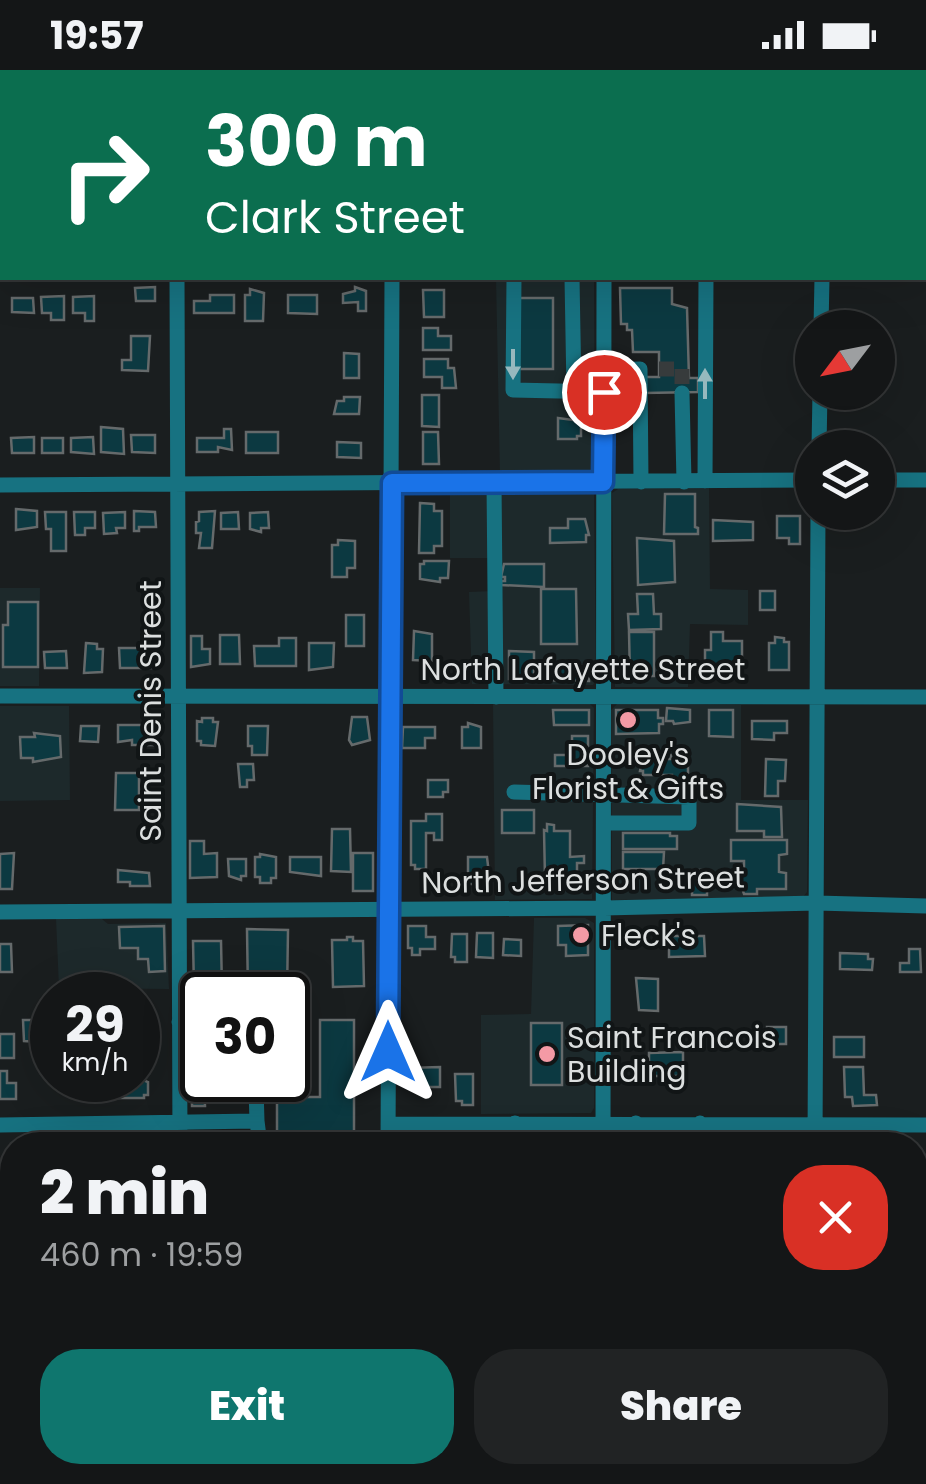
<!DOCTYPE html>
<meta charset="utf-8">
<style>
body{margin:0;font-family:Poppins,sans-serif;background:#212324;color:#f1f3f6;height:100vh;display:flex;flex-direction:column;font-size:38px;white-space:nowrap}
*{box-sizing:border-box;margin:0}
p{font-size:32px;color:#9d9fa1}
.icon{flex:none;width:55px;height:55px;fill:none;stroke:currentColor;stroke-width:2;stroke-linecap:round;stroke-linejoin:round}
.map{position:relative;flex:1;overflow:hidden}
.panel{position:absolute;left:0px;top:1062px;width:928px;height:352px;display:flex;flex-direction:column;background:#141617;border-radius:40px 40px 0 0;box-shadow:0 10px 40px #0002,0 0 0 2px #333536}
.panel>*{flex:none}
.hud{position:absolute;left:0px;top:0px;width:928px;height:210px;box-shadow:0 10px 40px #0002,0 0 0 2px #333536;background:#0b6e4f;color:#fff;overflow:hidden}
.needle{width:65px;rotate:238deg}
.controls{position:absolute;left:795px;top:240px;display:grid;gap:20px}
.controls a{display:grid;place-items:center;width:100px;height:100px;border-radius:50%;background:#141617;box-shadow:0 10px 40px #0002,0 0 0 2px #333536;font-size:50px}
.speed{position:absolute;left:30px;top:902px;display:flex;gap:20px;font-size:50px;font-weight:700;text-align:center}
.speed>*{display:grid;place-content:center;width:130px;height:130px;border-radius:50%;background:#141617;box-shadow:0 10px 40px #0002,0 0 0 2px #333536;line-height:1}
.speed small{font-size:25px;font-weight:400}
.speed .limit{border:5px solid #111;border-radius:15px;background:#fff;color:#111}
.pin{position:absolute;display:grid;place-items:center;width:85px;height:85px;color:#fff;margin:-42px;border:5px solid #fff;border-radius:50%;box-shadow:0 2px 10px #0007}
.me{position:absolute;width:110px;margin:-55px;rotate:0deg;stroke-linejoin:round;filter:drop-shadow(0 0 8px #0008)}
.turn{display:flex;align-items:center;gap:35px;height:210px;padding:0 40px;font-size:45px}
.turn .icon{width:130px;height:130px;stroke-width:2.5}
.turn b{display:block;font-size:70px;line-height:85px}
.round{display:grid;place-items:center;flex:none;width:105px;height:105px;border-radius:40px;background:#212324}
.headline{display:flex;align-items:center;justify-content:space-between;height:170px;padding:0 40px}
h1{font-size:60px;font-weight:800;line-height:75px}
.button{display:flex;gap:20px;margin-top:auto;padding:20px 40px}
.button a{flex:1;height:115px;border-radius:40px;background:#0f766e;color:#fff;font-size:40px;font-weight:800;line-height:115px;text-align:center}
.button a+a{background:#212324;color:#f1f3f6}
.status{display:flex;justify-content:space-between;align-items:center;height:70px;padding:0 50px;background:#141617;direction:ltr}
.status svg{height:28px;fill:currentColor}
.map>svg:first-child{display:block}
.built{fill:#1d292b}
.building{fill:#0c3941;stroke:#656a6b;stroke-width:2.5}
.lines{fill:none;stroke-linecap:round;stroke-linejoin:round}
.minor-tunnel{stroke:#373b3c;stroke-width:15;stroke-dasharray:15 8;stroke-linecap:butt}
.minor{stroke:#177281;stroke-width:15}
.oneway{fill:#97b9be}
.route-casing{stroke:#114b97;stroke-width:25}
.route{stroke:#1a73e8;stroke-width:18}
.poi-dot{fill:#f49aa5;stroke:#111516;stroke-width:4}
.labels{text-anchor:middle;dominant-baseline:central;stroke-width:8;stroke-linejoin:round;paint-order:stroke}
.street-label{font-size:30px;fill:#dcdfdf;stroke:#111516}
.poi-label{font-size:30px;fill:#dcdfdf;stroke:#111516;text-anchor:start}
</style>
<div class="status"><b>19:57</b><svg viewBox="0 0 49 12"><path d="M0 12V9h3v3zM5 12V6h3v6zM10 12V3h3v9zM15 12V0h3v12zM26 1h20v11H26zM47 4h2v5h-2z"/></svg></div>
<div class="map">
<svg width="926" height="1414" viewBox="0 0 926 1414">
<rect width="100%" height="100%" fill="#1a1e1f"/>
<path class="built" d="M496 208H594L595 397 591 404 500 406Z
M709 418 710 519 748 520V555L690 554 688 617H615L612 423 618 419Z
M450 419 592 420 594 424 596 610 593 615 472 614 469 522 493 521 491 488H450Z
M0 518H40L39 616H0Z
M618 633 741 635V730H808L807 822 803 827 612 830 611 640Z
M493 634H590L594 638 592 829 495 830Z
M0 636H69L70 730 0 731Z
M534 848H585L594 853V1038L591 1043 481 1044V945L531 944Z
M56 849H102L108 854 166 853 169 919 59 918Z
M495 1060 592 1062 594 1075H495Z
M612 1403H709L710 1414H612Z"/>
<path class="building" d="M155 217V231H136L135 218Z
M355 217 366 221V241H358V232L343 233V224L355 221Z
M620 218H672V234L687 238 689 308H698V322L645 323V307H659V282H633L632 260H627V254H621Z
M250 219 264 223 263 251H245V225H250Z
M423 220H444V247H424Z
M210 225H234V243H194V231H210Z
M288 225H317V244L288 243Z
M64 226V250H51V243H42L41 227Z
M94 226V251H85V243H73V227Z
M12 228H33L34 243 12 242Z
M519 228H553V299H519Z
M423 258H438V266H451V280H423Z
M131 266H150L148 301 122 300V290H131Z
M344 283 359 284V308H344Z
M424 289H448V298H454L456 318H442V307H424Z
M422 325H439V357L422 356Z
M344 327H360L359 344H334L337 331H344Z
M558 348 581 351V366H577V369H558Z
M101 357 123 359 124 384 101 382Z
M224 359H231L232 380 218 377V382H197V368H224Z
M246 362H278V383H246Z
M423 362H438L439 394H423Z
M131 365H155V383L132 382Z
M34 367V383H12L11 368Z
M93 367 94 384 71 382V368Z
M42 368H63V383H42Z
M337 372 361 373V388L337 387Z
M665 424H695V457L698 458V464H664Z
M420 433 434 434V441H442V476H434V483H419Z
M16 439 37 441V457L16 460Z
M134 441 155 442 156 457H139V461H134Z
M215 441 212 478H199L201 463H196V452L199 451V442Z
M45 442H66V481H51V459H46Z
M74 442H95V458H85V465H75Z
M125 442V458H116L117 463 104 464 103 443Z
M238 442 239 459H221V443Z
M268 442 269 458H261V462L250 459V443Z
M777 446H800V474H789V468H777Z
M568 449H585L589 465H586V472L550 473V458H568Z
M713 450 753 452V470L713 471Z
M637 468 674 471 675 512 638 515Z
M338 470 355 471V498H347V507H332V475H338Z
M424 491H449L448 508H440V512L420 509V494H424Z
M504 494H544V517L501 515V511H505V507H501Z
M541 519H576L577 574H541Z
M760 521H775V540H760Z
M637 524H653L654 544H661V559L629 560 628 544H638Z
M8 532H38V597H3V555H8Z
M346 545H364V576H346Z
M414 561 432 564V591L413 590Z
M629 562H654V606H630Z
M711 562H723V571H742V595H705V580H711Z
M220 565H239L240 594H220Z
M191 566H202V579H210V594L191 597Z
M775 567 784 568V572H789V600H769V573H775Z
M279 568H296V596H255L254 576H279Z
M86 573 97 574V579H103L102 602 84 603Z
M309 573H334L333 597 309 600Z
M119 578H151L152 583H156V592H152V598H120Z
M66 581 67 598H45L44 582Z
M509 581 534 582V610L509 609Z
M534 596H589V611L534 610Z
M667 638 690 640V652L674 654 673 651H666Z
M553 640H589V655H554Z
M616 640H658V648H663V654H659V663L616 664Z
M709 640H733V667L709 666Z
M352 647H367L370 670 352 675 349 670Z
M202 648H213V652H218L215 676 201 675V671H197V651L202 652Z
M752 651H787V663H774V670L752 669Z
M468 653 481 657V678H462V657H468Z
M118 655H157V675H132V670L118 672Z
M81 656H99L98 672 80 671Z
M248 656H268L267 685H252V676H248Z
M403 657H435V668H425V678H402Z
M34 663 60 666 61 687 33 692V688H21L20 667H35Z
M572 666H588V696H555V685H572Z
M671 685H688V710H672V705H643V701H640L642 689H671Z
M766 689 786 690 785 711H778V726H765Z
M238 694H253L254 710H247V717H240Z
M116 703H139V740H115Z
M428 710H448V722H443V727H428Z
M737 734 781 737 782 767H764V761H737Z
M502 740H534V763H502Z
M426 744H442V770H434V763H426V799H415V795H411V751H426Z
M547 754 554 755V761H570V787L584 786V793H577V805H569V809H545L544 760 547 761Z
M332 759H350L351 802 331 801Z
M623 763H670V766H677V779H623Z
M731 770H787V784L779 785V802L786 803V819H757V824H744L736 800H744V791H731Z
M190 771H204V784L217 783V807L190 808Z
M623 782H664L663 799H623Z
M14 783 12 819H0V784Z
M353 783H373V821H353Z
M260 784 276 787V808H271V813H260V807H255V787H260Z
M290 787H321V806L290 802Z
M468 787H487L489 804 483 809V814H468Z
M228 789H246V806H241V810L229 806Z
M118 800 149 803 150 816H130V812H118Z
M692 800H707V825H692Z
M588 855V885L566 886V875H558V856Z
M164 856 165 901 149 902 148 889H138V878H120L119 857Z
M408 856H426V867H435V879H420V885H412V878H408Z
M247 859 288 860 287 925H248Z
M477 863H493V888L476 887Z
M452 864H467V892H455V887H451Z
M669 866H704L705 886 669 887Z
M347 867H353V871H363L364 916 333 917 332 870H347Z
M504 869 521 870V886L503 885Z
M193 871H221L222 919H214V925H205V919H194Z
M0 874H11L12 902H0Z
M909 879H920L921 902H900V893H909Z
M840 883 868 884V889H873L872 900 840 899Z
M636 908 658 909V941L639 940Z
M23 950H39V972L24 971Z
M320 950H354V1075H320V1067L277 1066V1027H320Z
M138 952H145V965H149L146 980H138Z
M531 953H562V1015H531Z
M767 957H786V974H767Z
M192 958H202L205 1036H192Z
M0 964H14V988H0Z
M834 967H864V987H834Z
M683 982V1006H649V983Z
M440 997V1017H407V998Z
M844 997H863L864 1025H876L877 1035 853 1036 852 1027H845Z
M0 1001H7V1013H16V1029H0Z
M455 1004H473V1035H462V1031H456Z
M138 1008 148 1012V1025H144V1028H118V1010Z
M0 1215H12V1247L0 1248Z
M215 1402H243V1414H208V1404Z
M528 1402H586V1414H528Z"/>
<g class="lines">
<path class="minor-tunnel" d="M659 299H682V323"/>
<path class="minor" d="M821 0V2
M177 2V0
M392 2V0
M605 2V0
M925 199H926
M0 200H2
M177 208 180 1075
M514 208 513 320 604 322
M572 208 574 321
M821 258 822 208
M604 300 640 299 641 412
M682 323 684 412
M819 378 820 322
M878 410H926
M705 411 706 208
M494 412 496 627
M0 415 812 410
M0 626 926 627
M514 722 689 727V753H604
M0 842 604 838 817 833 926 836
M179 952H202
M214 1018 256 1019 257 1051
M515 1053 516 1075
M636 1053 638 1075
M700 1053 701 1075
M388 1054 926 1055
M0 1055 257 1051 260 1075
M388 1075 392 208
M603 1075 604 208
M815 1075 818 442
M0 1265H12
M915 1265H926
M390 1402V1414
M176 1414V1402
M606 1414V1402
M816 1414V1402"/>
</g>
<defs><path id="oneway-solid" d="M-6-.8H1V-3.2L6.5 0L1 3.2V.8H-6Z" transform="scale(2.5)"/></defs>
<g class="oneway">
<use href="#oneway-solid" transform="translate(513 294) rotate(90)"/>
<use href="#oneway-solid" transform="translate(705 314) rotate(-90)"/>
</g>
<g class="lines">
<g class="route-casing">
<path id="route" d="M388 982 392 413 603 412 604 322"/>
</g>
<use href="#route" class="route"/>
</g>
<g class="poi-dot">
<circle cx="628" cy="650" r="10"/>
<circle cx="581" cy="865" r="10"/>
<circle cx="547" cy="984" r="10"/>
</g>
<g class="labels">
<g class="street-label">
<text x="583" y="599">North Lafayette Street</text>
<text transform="translate(150 641) rotate(-90)">Saint Denis Street</text>
<text transform="translate(583 810) rotate(-1)">North Jefferson Street</text>
</g>
<g class="poi-label">
<text x="628" y="684" text-anchor="middle">Dooley's<tspan x="628" dy="34">Florist &amp; Gifts</tspan></text>
<text x="601" y="865">Fleck's</text>
<text x="567" y="967">Saint Francois<tspan x="567" dy="34">Building</tspan></text>
</g>
</g>
</svg>
<div class="controls">
<a><svg class="needle" viewBox="-14 -14 28 28"><path d="M0-13l5 13h-10z" fill="#e53935"/><path d="M0 13l5-13h-10z" fill="#9d9fa1"/></svg></a>
<a><svg class="icon" aria-label="layers" viewBox="0 0 24 24"><path d="M12 4l9 5-9 5-9-5zM3 14l9 5 9-5"/></svg></a>
</div>
<div class="speed"><div>29<small>km/h</small></div><div class="limit">30</div></div>
<div class="pin" style="left:604px;top:322px;background:#d93025"><svg class="icon" aria-label="arrive" viewBox="0 0 24 24"><path d="M6 21V4h12l-3 4 3 4H6"/></svg></div>
<svg class="me" style="left:388px;top:982px" viewBox="-20 -20 40 40"><path d="M0-17L14 15 0 8-14 15z" fill="#1a73e8" stroke="#fff" stroke-width="4"/></svg>
<div class="hud">
<div class="turn"><svg class="icon" aria-label="right" viewBox="0 0 24 24"><path d="M7 20v-9h11M14 6l5 5-5 5"/></svg><div><b>300 m</b>Clark Street</div></div>
</div>
<section class="panel">
<div class="headline"><div><h1>2 min</h1><p>460 m · 19:59</p></div><a class="round" style="background:#d93025;color:#fff"><svg class="icon" aria-label="close" viewBox="0 0 24 24"><path d="M6 6l12 12M18 6L6 18"/></svg></a></div>
<div class="button"><a>Exit</a><a>Share</a></div>
</section>
</div>
